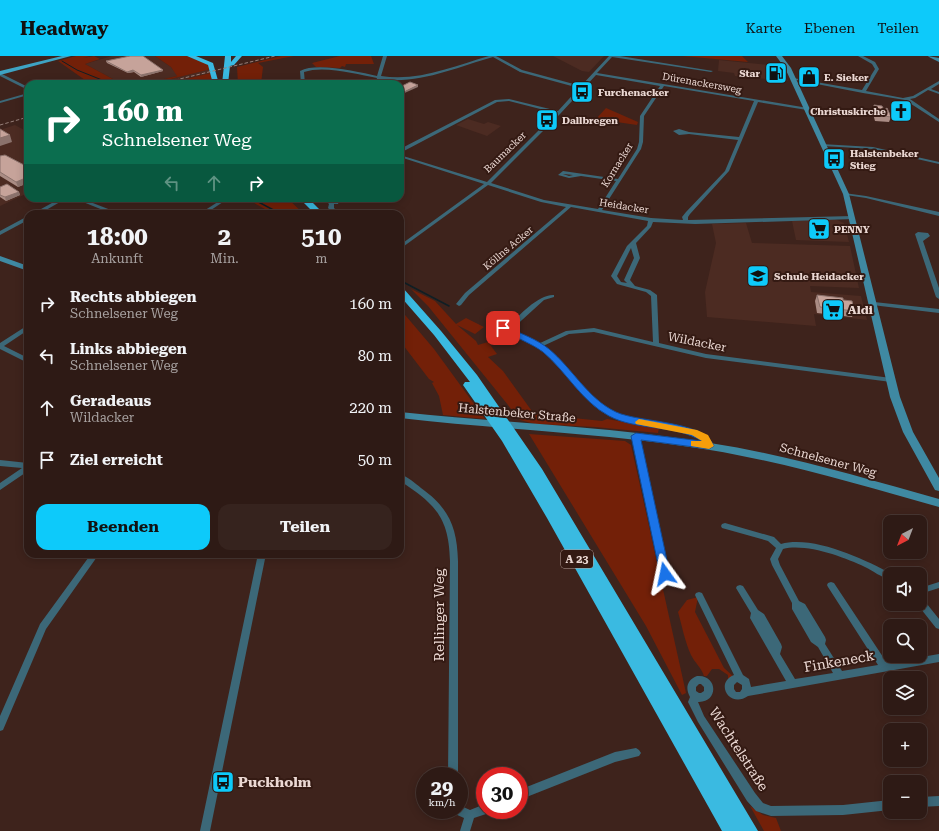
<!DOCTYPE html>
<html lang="de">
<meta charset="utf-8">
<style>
body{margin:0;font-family:"Roboto Serif",serif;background:#36231e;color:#f1f3f6;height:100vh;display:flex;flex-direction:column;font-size:15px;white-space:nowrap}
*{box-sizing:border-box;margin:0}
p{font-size:13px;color:#a7a1a0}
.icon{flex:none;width:22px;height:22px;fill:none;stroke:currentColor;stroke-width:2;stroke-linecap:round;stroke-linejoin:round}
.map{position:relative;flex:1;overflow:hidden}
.panel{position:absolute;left:24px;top:154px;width:380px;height:348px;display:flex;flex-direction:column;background:#2e1a15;border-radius:12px;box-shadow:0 2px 10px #0003,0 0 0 1px #493834}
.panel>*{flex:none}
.guide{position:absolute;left:24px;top:24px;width:380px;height:122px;border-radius:12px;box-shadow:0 2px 10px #0003,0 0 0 1px #493834;background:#0b6e4f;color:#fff;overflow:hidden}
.needle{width:26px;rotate:222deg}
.buttons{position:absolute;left:883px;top:459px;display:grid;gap:8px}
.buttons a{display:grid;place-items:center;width:44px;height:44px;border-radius:8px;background:#2e1a15;box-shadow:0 2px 10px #0003,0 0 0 1px #493834;font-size:20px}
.speed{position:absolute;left:416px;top:711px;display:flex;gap:8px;font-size:20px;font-weight:700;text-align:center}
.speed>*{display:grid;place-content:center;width:52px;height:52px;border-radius:50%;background:#2e1a15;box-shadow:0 2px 10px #0003,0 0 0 1px #493834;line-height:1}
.speed small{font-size:10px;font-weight:400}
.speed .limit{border:6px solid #d22;background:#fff;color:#111}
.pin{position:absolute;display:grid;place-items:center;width:34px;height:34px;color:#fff;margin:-17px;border-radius:8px;box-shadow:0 2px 6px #0006}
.me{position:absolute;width:44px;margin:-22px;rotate:348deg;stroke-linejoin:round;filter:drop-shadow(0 0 3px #0008)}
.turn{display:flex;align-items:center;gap:14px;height:84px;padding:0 12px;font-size:18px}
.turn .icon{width:52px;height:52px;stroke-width:2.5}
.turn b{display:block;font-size:28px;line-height:34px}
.lanes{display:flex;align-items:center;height:38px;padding:0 12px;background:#0003;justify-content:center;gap:20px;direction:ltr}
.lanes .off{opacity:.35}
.eta{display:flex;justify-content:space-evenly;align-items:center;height:68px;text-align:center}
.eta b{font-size:24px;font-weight:700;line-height:28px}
.primary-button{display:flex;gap:8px;margin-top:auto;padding:8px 12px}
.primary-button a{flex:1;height:46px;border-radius:12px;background:#0dcafa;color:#111;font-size:16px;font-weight:700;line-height:46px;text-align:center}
.primary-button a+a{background:#36231e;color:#f1f3f6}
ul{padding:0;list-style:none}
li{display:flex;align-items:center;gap:12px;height:52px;padding:0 12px}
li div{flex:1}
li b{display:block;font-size:15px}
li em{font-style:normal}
header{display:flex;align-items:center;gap:24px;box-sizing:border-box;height:56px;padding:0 20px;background:#0dcafa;color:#111}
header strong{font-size:19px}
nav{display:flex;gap:22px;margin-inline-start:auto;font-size:14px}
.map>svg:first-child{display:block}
.built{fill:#4c2b22}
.green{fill:#732008}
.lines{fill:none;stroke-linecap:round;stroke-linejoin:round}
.stream-far1{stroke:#0f1f25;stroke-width:1}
.stream{stroke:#0f1f25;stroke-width:1.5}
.street{fill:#3c6878;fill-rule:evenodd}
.secondary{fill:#3f89a2;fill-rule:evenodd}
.primary{fill:#3ea3c3;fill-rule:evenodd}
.highway{fill:#3abae1;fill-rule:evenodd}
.rail{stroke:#97807a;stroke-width:1;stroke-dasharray:3.5 2;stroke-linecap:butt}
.wall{fill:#aa8c84}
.shaded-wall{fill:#8b726c}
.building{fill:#c6a39a;stroke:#8b726c}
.route{fill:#1a73e8;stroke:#114b97}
.slow{fill:#f59e0b}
.labels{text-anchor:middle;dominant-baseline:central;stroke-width:4;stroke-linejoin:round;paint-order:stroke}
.far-poi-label{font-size:10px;font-weight:bold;fill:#ebd8d3;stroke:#341a13;text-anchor:start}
.far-street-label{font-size:10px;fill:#ebd8d3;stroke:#341a13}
.shield{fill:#341a13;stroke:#b49f99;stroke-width:1}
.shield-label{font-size:11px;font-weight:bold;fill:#ebd8d3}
.poi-label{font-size:12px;font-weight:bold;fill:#ebd8d3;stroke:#341a13;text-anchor:start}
.street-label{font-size:12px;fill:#ebd8d3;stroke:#341a13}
.near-street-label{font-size:14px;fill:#ebd8d3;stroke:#341a13}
.near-poi-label{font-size:14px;font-weight:bold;fill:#ebd8d3;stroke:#341a13;text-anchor:start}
</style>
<header>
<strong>Headway</strong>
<nav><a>Karte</a><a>Ebenen</a><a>Teilen</a></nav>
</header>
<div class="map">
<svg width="939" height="775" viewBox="0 0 939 775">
<rect width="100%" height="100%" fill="#3e231c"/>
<path class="built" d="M112 0H155L171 11 178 20 142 28H122L85 8Z
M553 0H604L589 16 582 15Z
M719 4 780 10 788 25 735 20 734 17 718 15Z
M210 13 211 17 165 28H151Z
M468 63 484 68 488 66 501 70 487 80 456 69Z
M15 69 28 76V137L0 150V74Z
M835 163 844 167 849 186 796 184 792 165Z
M746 167 752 187 850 190 859 232 810 230 811 236 861 240 867 264 814 258 816 270 707 261 705 236 716 187 712 168Z"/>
<path class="green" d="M76 0H90L83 2 94 0 100 3 85 8 122 28H76L85 24 58 5Z
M155 0H187L209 9 211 13 151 28H142L177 20 171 11Z
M281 0H294L258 7 263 11 261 28H238L237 11Z
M340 0H371L374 8H346L345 11 342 10 340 12 316 11 312 7Z
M682 0H742L748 6Z
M211 17 214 28H165Z
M606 52 638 66 637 69 596 63Z
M245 142H287L304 158H274Z
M411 233 435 245 456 268 466 262 484 271 475 278 457 269 476 285 478 289 488 286 497 298 488 301 503 315 534 358 602 365 607 363 659 372 658 377 595 371 535 368 520 364 428 250Z
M400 253 434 293 485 363 443 359 439 340 432 327 434 326 429 323 400 285Z
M529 378 625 385 631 389 686 637 682 639 646 570Z
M698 541 695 556 724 612 734 621 728 623V619L719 613H712L707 620H704C701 611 695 607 691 599 685 586 682 570 678 556L687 544Z
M750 750 763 759 776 762 781 775H764Z"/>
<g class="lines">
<path class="stream-far1" d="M62 5 77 14 112 28
M931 58 933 59
M897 96 899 97
M903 98 910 99
M913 100 918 101"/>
<path class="stream" d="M251 142 281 158
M405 227 449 250"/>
<path class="street" d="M383 0H387L381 20C418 26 454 10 489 0H496L522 14 581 30 609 0H620L713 15 711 16 612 1 597 17 808 52 809 53 807 54 758 46 729 115 690 158 688 161V164L852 160 854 161V163L695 168 653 166 651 171 636 187 640 202 630 224 635 230 650 234 657 239 659 287 706 298 891 322 893 323 894 324 893 325 891 326 706 302 594 276 569 278 543 290 547 293C568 315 596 350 624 360L696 374 706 379 713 390 709 392H707L701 383 692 378 623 364 610 360 593 348 543 295 497 270 500 268 507 271C518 261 538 238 554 239V241L544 244 511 274 538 288 566 275 594 272 653 286 651 240 646 236 617 228 611 220 627 190 647 170 648 165 571 151 469 239 461 249 459 250 456 248 465 237 566 151 541 146 488 129 400 193V189L484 128 400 101V99L487 126 556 57 509 45 497 46 402 96H400V93L495 44 509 43 558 55 579 32 520 16 493 1C457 11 418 29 380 23L379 28H375L377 22C356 18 324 9 304 16L305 28H301L300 15C317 6 358 16 377 20ZM596 19 660 30 640 60 639 86 637 93 618 123 563 115 558 119 569 122 581 120 616 125 598 153 544 144 491 127 560 58ZM664 30 754 45 739 81 689 76 679 73 673 75 679 79 689 78 738 84 725 115 686 156 682 161 683 164 651 162 602 154 641 93 643 86 644 60ZM563 118H564L573 119 569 120ZM631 192 634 202 624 224 627 227 621 226 617 220Z
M858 0H863L875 6 879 13 866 35 903 42 913 40 939 25V28L931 33 939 36V38L928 34 915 42 910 43 939 63V66L905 44 863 37 791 23 793 22 862 34 875 13 872 8Z
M0 17 28 31V34L0 20Z
M28 37V39L0 47V45Z
M821 88 873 91 939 106V108L873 93 823 90H821Z
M844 137 866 140 939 156V160L866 142 846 139H844Z
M61 142H67L39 158H32Z
M73 142H80L121 158H113Z
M224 142H229L205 158H199Z
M331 142H340L338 148H334V152L340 158H334L328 152 329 148 327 146Z
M28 160V164L0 179V175Z
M918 176 928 177 930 180 923 185 939 232V243L936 241 915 178Z
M874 246 939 253V257L872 249V247Z
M28 269V274L4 290 28 302V307L0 293V287Z
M634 378H638L639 380 669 517 676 528 675 530C668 533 664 523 661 518L633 380Z
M0 404 28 407V415L0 434V427L22 412 0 410Z
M400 418C408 421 415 427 421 432 449 452 457 471 458 505V720H448L450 505C449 461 435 448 400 425Z
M725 467 774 481 781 488C813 479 864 503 892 518H890V524C881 521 873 515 865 511 844 501 806 487 783 493L778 503 780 509 799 545 805 548 825 581 826 584 825 588 842 615 878 609 828 531 827 529 828 527 831 526 834 527 887 607 939 598V606L748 640C730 653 714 627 734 619L695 539 696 537 699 536 702 537 743 619 749 623 751 631 786 625 750 562 751 557 736 532 737 530 740 529 743 530 758 554 764 558 781 588 782 591 780 598 795 623 833 617 818 591 811 586 792 553V547L772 509 770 503 776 492 768 485 722 472 721 470 722 468ZM737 626 742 629V633L740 636H736L734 633V629Z
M91 498H99L46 573 3 674 0 675V660L40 568Z
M258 498H266L210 775H200Z
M939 526V532L920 538V532Z
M920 541 923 543 939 563V573L936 572 917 548H920Z
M697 620C718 618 719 647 698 646L704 660 755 737 763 747 771 750 843 749 890 744V754L843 759 771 760 756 755 747 745 698 666 688 646 690 641C685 632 687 624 697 620ZM699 628H701L704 631V635L701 637H699L696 635V631Z
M636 692 639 694 641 697 639 700 615 706 519 744V734L615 696Z
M939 740V750L920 751V741Z
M485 748V754H490L489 757 474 762 470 775H460L464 762 455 758 454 754H459V749L470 754Z"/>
<path class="secondary" d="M776 0H782L791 12 849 138 900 341 913 376 939 422V435L935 434 903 376 890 341 843 138 785 12Z
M928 0 939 2V6L929 1Z
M0 200 28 210V215L0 205Z
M400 356C503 367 608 370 710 387 788 399 863 422 939 443V451C863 430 788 407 710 394 608 377 503 374 400 362Z"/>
<path class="primary" d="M62 0H71L0 19V15Z"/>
<path class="highway" d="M187 0H196L213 7 219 28H213L208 9Z
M225 0H231V6L236 0H242L234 9 230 10 228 28H222Z
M299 142H308L324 158H315Z
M400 231 403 232 441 275 477 319 542 413 758 775H722L547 462 502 385 463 329 465 326H470L434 279 400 240Z"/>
<path class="rail" d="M159 28 275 0
M0 69 28 61"/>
</g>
<path class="wall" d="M106 5 163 14V15L141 21 134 16 128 17 107 7Z
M874 49 884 54 891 61 889 66 875 65 872 54Z
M0 100 26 110 28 109V127L18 131 0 120Z
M0 131 19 136 20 139 6 145 0 141Z
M817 239 843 244 854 255 852 261 817 257 815 245Z"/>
<path class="shaded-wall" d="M133 14 134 16 128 17 127 16Z
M163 14V15L141 21V19Z
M418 29V31L400 39V38Z
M10 79 12 86 0 90V82Z
M28 121V127L18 131 16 126Z
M19 136 20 139 6 145 5 141Z"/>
<path class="building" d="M130 0H143L163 14 141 19 133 14 127 16 106 5Z
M410 26 418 29 400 38V31Z
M874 49 882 50 884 54 887 52 891 61 877 59Z
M0 73 10 79 0 82Z
M5 99 26 110 28 109V121L16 126 0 116V100Z
M7 128 19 136 5 141 0 139V131Z
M817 239 843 242V244L852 245 854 255 820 251Z"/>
<path class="route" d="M500 270H505C519 277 537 283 549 293 572 312 588 343 616 356 640 367 703 364 714 390L709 393 641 384 670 518 669 521 665 522 660 518 631 380 636 377 702 385C674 368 637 375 609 360 581 345 566 315 543 296 531 287 514 281 500 273Z"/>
<path class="slow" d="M639 363 697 374 708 379 714 390 709 393 691 390V385H702L692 379 636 368 635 366Z"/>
<defs>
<g id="fuel-square" transform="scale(1.15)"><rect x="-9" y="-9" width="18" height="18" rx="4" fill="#0dcafa" stroke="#341a13"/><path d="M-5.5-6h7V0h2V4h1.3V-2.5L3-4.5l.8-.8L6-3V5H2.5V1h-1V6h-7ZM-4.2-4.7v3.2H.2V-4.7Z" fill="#111"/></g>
<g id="shop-square" transform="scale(1.15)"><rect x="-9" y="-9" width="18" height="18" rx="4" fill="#0dcafa" stroke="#341a13"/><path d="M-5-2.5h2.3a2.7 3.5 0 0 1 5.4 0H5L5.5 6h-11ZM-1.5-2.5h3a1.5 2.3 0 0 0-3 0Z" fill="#111"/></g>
<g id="bus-square" transform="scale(1.15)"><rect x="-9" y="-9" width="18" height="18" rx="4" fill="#0dcafa" stroke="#341a13"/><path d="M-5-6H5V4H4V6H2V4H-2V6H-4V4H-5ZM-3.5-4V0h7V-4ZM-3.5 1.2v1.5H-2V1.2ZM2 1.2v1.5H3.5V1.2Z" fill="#111"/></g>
<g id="church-square" transform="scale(1.15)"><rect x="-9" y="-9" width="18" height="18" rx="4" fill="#0dcafa" stroke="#341a13"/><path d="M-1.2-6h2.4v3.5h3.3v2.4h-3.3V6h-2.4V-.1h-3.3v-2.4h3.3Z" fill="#111"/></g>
<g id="supermarket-square" transform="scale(1.15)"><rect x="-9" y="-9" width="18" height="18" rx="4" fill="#0dcafa" stroke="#341a13"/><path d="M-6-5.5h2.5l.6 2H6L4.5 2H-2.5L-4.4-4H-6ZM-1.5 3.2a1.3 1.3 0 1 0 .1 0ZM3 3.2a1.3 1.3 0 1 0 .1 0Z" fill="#111"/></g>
<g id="school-square" transform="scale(1.15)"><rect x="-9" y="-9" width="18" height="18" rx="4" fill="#0dcafa" stroke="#341a13"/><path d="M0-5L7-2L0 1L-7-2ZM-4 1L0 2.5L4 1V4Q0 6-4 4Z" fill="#111"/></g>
</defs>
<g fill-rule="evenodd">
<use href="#fuel-square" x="776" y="17"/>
<use href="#shop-square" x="809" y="21"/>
<use href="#bus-square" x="582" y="36"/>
<use href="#church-square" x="901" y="55"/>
<use href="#bus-square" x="547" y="64"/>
<use href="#bus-square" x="834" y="103"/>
<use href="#supermarket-square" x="819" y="173"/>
<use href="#school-square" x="758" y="220"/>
<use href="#supermarket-square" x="833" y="254"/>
<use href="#bus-square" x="223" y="726"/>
</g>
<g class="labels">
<g class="far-poi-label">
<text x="760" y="17" text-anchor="end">Star</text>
<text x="824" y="21">E. Sieker</text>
<text x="598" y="36">Furchenacker</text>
<text x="886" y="55" text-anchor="end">Christuskirche</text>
<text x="562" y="64">Dallbregen</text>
<text x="850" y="97">Halstenbeker<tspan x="850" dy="12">Stieg</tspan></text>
<text x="834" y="173">PENNY</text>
<text x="774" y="220">Schule Heidacker</text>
</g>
<g class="far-street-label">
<text transform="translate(702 27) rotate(10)">Dürenackersweg</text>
<text transform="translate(505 96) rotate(-44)">Baumacker</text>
<text transform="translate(617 109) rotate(-58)">Kornacker</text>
<text transform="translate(624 150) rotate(9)">Heidacker</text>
<text transform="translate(508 192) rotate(-40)">Köllns Acker</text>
</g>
<rect class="shield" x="561" y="494" width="32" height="18" rx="3"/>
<g class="shield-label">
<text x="577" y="503">A 23</text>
</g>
<g class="poi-label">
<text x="848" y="254">Aldi</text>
</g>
<g class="street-label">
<text transform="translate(697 286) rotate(11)">Wildacker</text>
<text transform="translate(517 357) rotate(5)">Halstenbeker Straße</text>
<text transform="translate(828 404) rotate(15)">Schnelsener Weg</text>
</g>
<g class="near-street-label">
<text transform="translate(439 559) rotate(-90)">Rellinger Weg</text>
<text transform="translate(839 605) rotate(-10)">Finkeneck</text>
<text transform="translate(739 693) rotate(57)">Wachtelstraße</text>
</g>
<g class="near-poi-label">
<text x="238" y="726">Puckholm</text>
</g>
</g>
</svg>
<div class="buttons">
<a><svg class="needle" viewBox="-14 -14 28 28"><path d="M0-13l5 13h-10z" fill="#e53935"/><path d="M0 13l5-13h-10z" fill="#a7a1a0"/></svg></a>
<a><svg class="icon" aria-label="sound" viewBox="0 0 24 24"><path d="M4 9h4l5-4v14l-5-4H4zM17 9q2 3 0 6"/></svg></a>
<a><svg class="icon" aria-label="search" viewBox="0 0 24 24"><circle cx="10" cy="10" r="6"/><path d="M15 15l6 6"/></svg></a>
<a><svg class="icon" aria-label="layers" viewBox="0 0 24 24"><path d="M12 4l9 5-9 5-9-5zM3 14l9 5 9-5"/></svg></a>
<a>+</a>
<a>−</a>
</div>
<div class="speed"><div>29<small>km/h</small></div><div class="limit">30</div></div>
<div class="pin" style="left:503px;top:272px;background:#d93025"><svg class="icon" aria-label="arrive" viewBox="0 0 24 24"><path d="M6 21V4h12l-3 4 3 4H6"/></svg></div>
<svg class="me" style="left:665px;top:518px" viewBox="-20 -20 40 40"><path d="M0-17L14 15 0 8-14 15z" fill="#1a73e8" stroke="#fff" stroke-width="4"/></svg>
<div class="guide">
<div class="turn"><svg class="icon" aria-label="right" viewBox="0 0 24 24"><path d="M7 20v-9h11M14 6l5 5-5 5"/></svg><div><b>160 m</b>Schnelsener Weg</div></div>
<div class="lanes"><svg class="icon off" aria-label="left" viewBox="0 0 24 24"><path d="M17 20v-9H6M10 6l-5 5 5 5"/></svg><svg class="icon off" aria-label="ahead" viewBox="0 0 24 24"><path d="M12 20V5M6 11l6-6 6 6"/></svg><svg class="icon" aria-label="right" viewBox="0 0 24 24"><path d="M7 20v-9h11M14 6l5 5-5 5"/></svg></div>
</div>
<section class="panel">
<div class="eta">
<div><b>18:00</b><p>Ankunft</p></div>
<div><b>2</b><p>Min.</p></div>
<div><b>510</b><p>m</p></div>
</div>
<ul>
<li><svg class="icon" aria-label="right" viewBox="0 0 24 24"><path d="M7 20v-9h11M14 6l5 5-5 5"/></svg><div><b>Rechts abbiegen</b><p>Schnelsener Weg</p></div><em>160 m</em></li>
<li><svg class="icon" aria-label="left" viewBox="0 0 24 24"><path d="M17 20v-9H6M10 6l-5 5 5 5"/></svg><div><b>Links abbiegen</b><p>Schnelsener Weg</p></div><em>80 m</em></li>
<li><svg class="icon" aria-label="ahead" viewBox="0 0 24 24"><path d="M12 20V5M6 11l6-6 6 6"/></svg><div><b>Geradeaus</b><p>Wildacker</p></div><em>220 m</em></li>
<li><svg class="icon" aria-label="arrive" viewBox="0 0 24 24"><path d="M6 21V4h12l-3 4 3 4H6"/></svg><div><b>Ziel erreicht</b></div><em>50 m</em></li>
</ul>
<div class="primary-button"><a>Beenden</a><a>Teilen</a></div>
</section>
</div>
